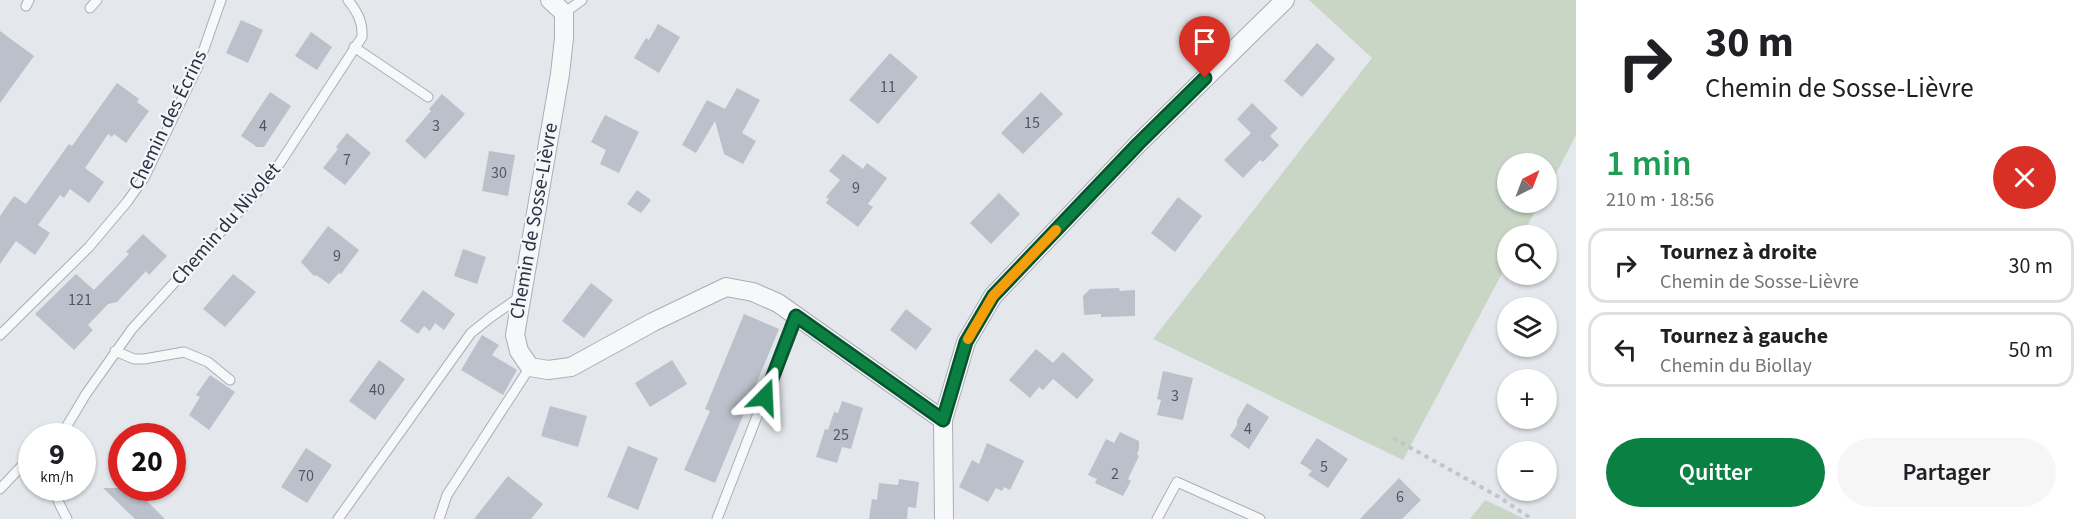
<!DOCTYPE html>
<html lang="fr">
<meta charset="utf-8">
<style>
body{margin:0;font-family:"Source Sans 3",sans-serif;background:#f6f6f6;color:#202124;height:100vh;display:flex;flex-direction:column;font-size:22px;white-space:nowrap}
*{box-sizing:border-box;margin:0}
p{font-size:20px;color:#757577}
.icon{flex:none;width:33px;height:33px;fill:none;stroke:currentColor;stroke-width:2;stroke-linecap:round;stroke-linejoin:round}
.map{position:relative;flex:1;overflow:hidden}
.details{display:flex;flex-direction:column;background:#fff;width:510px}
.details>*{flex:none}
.guide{background:#fff;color:#202124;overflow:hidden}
.needle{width:39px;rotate:42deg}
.controls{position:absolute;left:1497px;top:153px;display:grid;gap:12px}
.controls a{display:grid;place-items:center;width:60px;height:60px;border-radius:50%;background:#fff;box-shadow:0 2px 4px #0004;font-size:30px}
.speed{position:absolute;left:18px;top:423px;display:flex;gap:12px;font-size:30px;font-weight:700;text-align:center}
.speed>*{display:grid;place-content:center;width:78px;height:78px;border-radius:50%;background:#fff;box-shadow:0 2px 4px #0004;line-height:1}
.speed small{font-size:15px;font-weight:400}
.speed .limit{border:9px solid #d22;background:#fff;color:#111}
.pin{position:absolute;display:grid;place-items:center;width:51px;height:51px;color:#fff;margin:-62px -26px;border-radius:50% 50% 50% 0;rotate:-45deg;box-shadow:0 0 6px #0007}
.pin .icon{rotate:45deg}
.me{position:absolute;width:66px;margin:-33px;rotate:21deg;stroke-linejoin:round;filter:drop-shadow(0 0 4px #0008)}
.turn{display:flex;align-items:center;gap:21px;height:126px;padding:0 30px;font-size:27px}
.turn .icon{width:78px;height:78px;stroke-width:2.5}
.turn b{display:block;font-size:42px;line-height:51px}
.round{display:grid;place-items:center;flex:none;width:63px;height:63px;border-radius:32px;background:#f6f6f6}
.overview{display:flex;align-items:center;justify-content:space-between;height:102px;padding:0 30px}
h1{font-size:36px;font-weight:600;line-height:45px;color:#1e9e55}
.button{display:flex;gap:12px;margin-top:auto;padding:12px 30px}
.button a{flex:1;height:69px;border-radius:36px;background:#0b8043;color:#fff;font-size:24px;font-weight:600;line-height:69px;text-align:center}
.button a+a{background:#f6f6f6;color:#202124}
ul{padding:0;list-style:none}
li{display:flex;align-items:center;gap:18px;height:75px;margin:0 12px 9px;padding:0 18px;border:3px solid #e0e0e0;border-radius:18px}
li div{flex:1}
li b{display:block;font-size:22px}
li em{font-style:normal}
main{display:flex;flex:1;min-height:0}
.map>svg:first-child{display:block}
.green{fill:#c9d6c5}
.building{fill:#bbc0ca}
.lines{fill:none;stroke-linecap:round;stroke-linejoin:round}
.service-casing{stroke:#a9aeb7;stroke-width:11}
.minor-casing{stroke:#a9aeb7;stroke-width:20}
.path{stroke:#c2c5cb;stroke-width:4;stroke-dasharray:4.5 4.5;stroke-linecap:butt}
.service{stroke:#f7f8fa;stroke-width:9}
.minor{stroke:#f7f8fa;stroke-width:18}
.route-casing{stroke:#07532c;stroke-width:15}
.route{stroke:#0b8043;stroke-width:10}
.slow{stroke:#f59e0b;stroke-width:10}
.labels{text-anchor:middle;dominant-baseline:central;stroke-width:4.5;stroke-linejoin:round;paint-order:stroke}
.number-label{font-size:16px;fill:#4f5766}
.street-label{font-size:20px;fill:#2b3445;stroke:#f4f6f9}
</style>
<main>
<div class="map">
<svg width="1576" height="519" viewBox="0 0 1576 519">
<rect width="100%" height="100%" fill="#e4e7ec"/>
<path class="green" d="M1309 0H1576V135L1547 191 1546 164H1508V202L1540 203 1522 235 1508 236 1507 264 1403 460 1153 339 1372 58Z
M1485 500 1525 519H1470Z"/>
<path class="building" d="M241 20 263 30 248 63 226 53Z
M658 24 680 37 659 73 634 58 646 38 649 40Z
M0 31 34 56 0 103Z
M311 32 332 47 317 70 295 56Z
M1317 43 1335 59 1302 97 1284 81Z
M890 53 918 77 878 124 849 100Z
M117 83 139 99 137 102 149 111 126 143 114 134 112 137 108 134 85 168 104 182 89 203 70 189 64 198 60 195 38 225 50 233 35 255 16 241 0 264V216L14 196 26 204 69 144 72 146Z
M737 88 760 100 742 133 756 141 743 164 724 154 715 121 696 153 682 145 707 100 725 109Z
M270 92 291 106 264 147H257L241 136Z
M1041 92 1063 114 1023 154 1001 133Z
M442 94 465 114 425 159 405 141 431 111 429 109Z
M1252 103 1278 128 1270 136 1279 145 1263 162 1260 160 1243 178 1224 160 1251 133 1237 119Z
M605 115 639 132 619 173 600 164 606 150 591 142Z
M347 133 371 153 345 185 323 168 338 149 336 147Z
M489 151 515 155 508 196 482 191Z
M843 154 863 169 867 163 887 178 868 204 873 207 858 227 826 203 829 199 826 197 840 180 829 171Z
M637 190 651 200 641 213 627 204Z
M999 193 1020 214 991 244 970 223Z
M1178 197 1202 216 1175 252 1151 233Z
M328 226 359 250 341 274 339 273 329 284 316 275 314 276 301 262Z
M143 234 167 256 149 275 146 271 117 302 108 304 88 325 93 330 74 350 35 314 76 274 94 290 129 254 126 252Z
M463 249 486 257 477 284 454 276Z
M233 274 256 292 225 327 203 309Z
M591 283 613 300 584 338 562 321Z
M1119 288 1120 291 1135 290V316L1101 317V314L1084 315 1083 296 1090 289Z
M423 290 455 314 444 330 435 323 430 331 424 326 418 334 400 321Z
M906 309 932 329 916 350 890 330Z
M744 314 779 329 715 483 684 470 710 411 705 409Z
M482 335 499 345 492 355 517 370 503 395 461 370Z
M1036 349 1053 363 1063 352 1094 380 1077 399 1053 379 1043 390 1039 387 1030 398 1009 380Z
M379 360 405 379 375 420 349 401Z
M672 360 687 384 650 407 635 383Z
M1163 371 1193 378 1183 420 1157 415 1161 400 1157 399Z
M210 375 235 392 209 430 189 415 200 397 196 395Z
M842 401 863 408 851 449 842 447 837 463 816 457 825 429 828 430 834 412 838 413Z
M1247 403 1269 417 1249 449 1230 436 1237 425V420Z
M550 406 587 416 578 447 541 436Z
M1120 432 1139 441V449L1137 454 1139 456 1128 479 1131 481 1123 496 1095 483 1097 479 1088 475 1106 439 1114 443Z
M1317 438 1348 459 1328 488 1308 475 1312 471 1300 463Z
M987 443 1024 461 1010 490 1004 487 1002 491 996 488 988 502 959 487 972 460 979 464Z
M628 446 658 458 638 510 607 497Z
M306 448 332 465 307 503 281 487Z
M508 476 543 504 531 519H474Z
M1399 478 1421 500 1402 519H1360Z
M899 479 919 482 916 508 908 507 907 519H869L872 499 877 500 879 483 898 485Z
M103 488H134L165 519H135Z"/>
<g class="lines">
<g class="service-casing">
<path id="service" d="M26 6 29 0
M90 8 97 0
M564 13 582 0
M354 47 428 97
M0 335 89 247 127 202 144 178 198 66 221 0
M115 351 134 359H144L184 352 208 362 230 380
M57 436 62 434 86 394 132 329 259 190 280 163 362 37C363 21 357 12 348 0
M54 488 59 503 67 519
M0 489 32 455
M338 519 471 333 491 317 520 297
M439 519 447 495 530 367
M717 519 796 316
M1157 519 1177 482 1260 519"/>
</g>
<g class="minor-casing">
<path id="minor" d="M550 0 564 13V38L560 74 515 335 519 351 530 367 548 370 571 367 653 322 726 287 753 292 778 303 943 420
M944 519 943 420 966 342 993 296 1138 144 1285 0"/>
</g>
<path class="path" d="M1393 438 1499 497 1532 519"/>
<use href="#service" class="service"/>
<use href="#minor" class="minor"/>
</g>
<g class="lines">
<g class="route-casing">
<path id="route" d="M765 397 796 316 943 420 966 342 993 296 1138 144 1205 78"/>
</g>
<use href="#route" class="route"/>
<path class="slow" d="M968 339 993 296 1056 230"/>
</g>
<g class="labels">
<g class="number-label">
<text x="888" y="87">11</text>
<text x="1032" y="123">15</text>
<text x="263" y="126">4</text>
<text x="436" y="126">3</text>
<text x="347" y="160">7</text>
<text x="499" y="173">30</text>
<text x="856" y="188">9</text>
<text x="337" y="256">9</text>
<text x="80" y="300">121</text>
<text x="377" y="390">40</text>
<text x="1175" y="396">3</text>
<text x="1248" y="429">4</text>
<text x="841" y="435">25</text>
<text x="1324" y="467">5</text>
<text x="1115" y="474">2</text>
<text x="306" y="476">70</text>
<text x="1400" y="497">6</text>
</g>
<g class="street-label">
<text transform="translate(168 120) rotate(-64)">Chemin des Écrins</text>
<text transform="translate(534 221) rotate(-80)">Chemin de Sosse-Lièvre</text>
<text transform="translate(226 224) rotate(-49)">Chemin du Nivolet</text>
</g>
</g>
</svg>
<div class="controls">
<a><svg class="needle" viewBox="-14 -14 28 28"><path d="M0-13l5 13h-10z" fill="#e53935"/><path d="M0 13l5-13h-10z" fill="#757577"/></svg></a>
<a><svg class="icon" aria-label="search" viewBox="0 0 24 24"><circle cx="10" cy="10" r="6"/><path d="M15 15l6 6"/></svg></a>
<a><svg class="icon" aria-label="layers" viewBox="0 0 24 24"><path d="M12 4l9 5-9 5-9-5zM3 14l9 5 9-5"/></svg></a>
<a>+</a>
<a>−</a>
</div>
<div class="speed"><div>9<small>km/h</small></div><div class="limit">20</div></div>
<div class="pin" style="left:1205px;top:78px;background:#d93025"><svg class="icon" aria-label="arrive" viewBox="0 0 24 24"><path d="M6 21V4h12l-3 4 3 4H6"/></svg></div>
<svg class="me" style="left:765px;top:397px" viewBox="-20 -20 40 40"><path d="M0-17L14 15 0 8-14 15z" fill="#0b8043" stroke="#fff" stroke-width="4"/></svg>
</div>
<section class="details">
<div class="guide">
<div class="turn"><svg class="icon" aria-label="right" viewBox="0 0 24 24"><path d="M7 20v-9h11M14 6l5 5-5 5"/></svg><div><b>30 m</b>Chemin de Sosse-Lièvre</div></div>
</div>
<div class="overview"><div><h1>1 min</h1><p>210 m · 18:56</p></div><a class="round" style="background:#d93025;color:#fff"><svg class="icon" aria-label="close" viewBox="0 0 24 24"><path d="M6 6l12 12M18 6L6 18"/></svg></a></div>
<ul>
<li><svg class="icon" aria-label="right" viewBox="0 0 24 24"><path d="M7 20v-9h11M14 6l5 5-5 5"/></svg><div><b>Tournez à droite</b><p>Chemin de Sosse-Lièvre</p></div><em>30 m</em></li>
<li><svg class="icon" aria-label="left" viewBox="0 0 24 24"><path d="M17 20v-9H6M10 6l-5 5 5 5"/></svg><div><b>Tournez à gauche</b><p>Chemin du Biollay</p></div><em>50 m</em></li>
</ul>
<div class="button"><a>Quitter</a><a>Partager</a></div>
</section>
</main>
